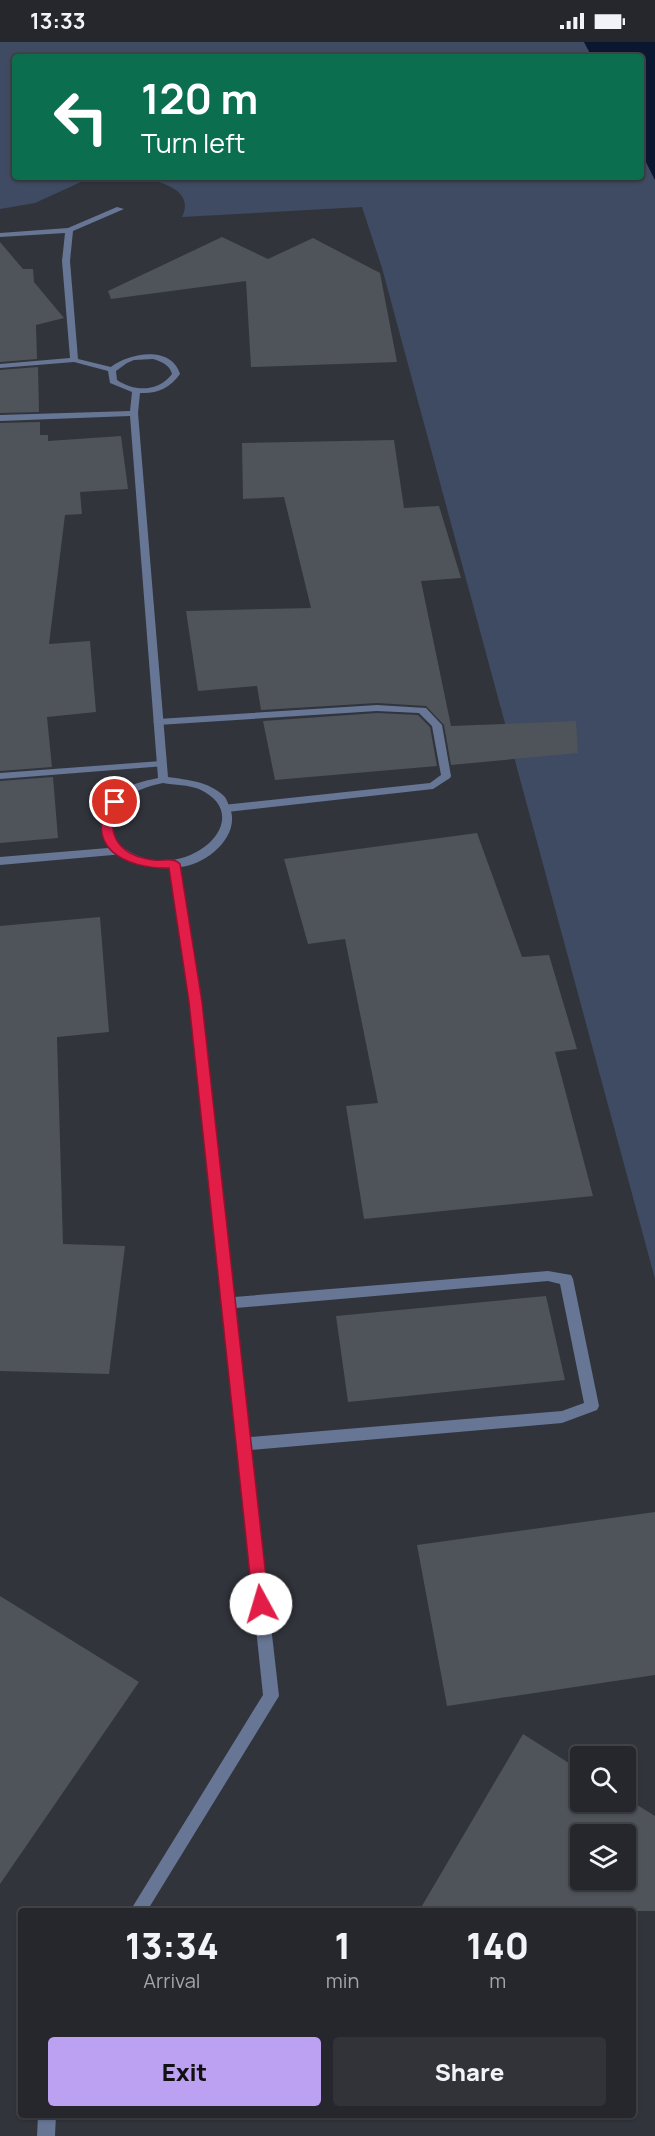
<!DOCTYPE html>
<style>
body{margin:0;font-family:Manrope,sans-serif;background:#313338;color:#f1f3f6;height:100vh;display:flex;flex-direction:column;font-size:22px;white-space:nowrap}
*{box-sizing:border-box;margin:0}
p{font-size:20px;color:#a3a5a9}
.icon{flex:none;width:33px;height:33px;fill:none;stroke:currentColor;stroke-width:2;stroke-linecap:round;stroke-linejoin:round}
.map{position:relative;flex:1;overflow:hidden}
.panel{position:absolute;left:18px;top:1866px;width:618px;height:210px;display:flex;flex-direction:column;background:#25272c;border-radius:6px;box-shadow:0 2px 4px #0004,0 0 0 2px #424448}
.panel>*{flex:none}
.guide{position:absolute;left:12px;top:12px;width:632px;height:126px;border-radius:6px;box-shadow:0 2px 4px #0004,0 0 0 2px #424448;background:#0b6e4f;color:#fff;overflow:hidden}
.fabs{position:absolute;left:570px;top:1704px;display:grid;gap:12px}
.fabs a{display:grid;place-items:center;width:66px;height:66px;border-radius:6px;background:#25272c;box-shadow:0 2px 4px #0004,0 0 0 2px #424448;font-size:30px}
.pin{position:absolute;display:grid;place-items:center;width:51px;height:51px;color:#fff;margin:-26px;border:3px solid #fff;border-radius:50%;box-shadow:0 2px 6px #0007}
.me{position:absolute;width:66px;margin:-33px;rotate:354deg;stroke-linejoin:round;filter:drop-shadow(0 0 4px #0008)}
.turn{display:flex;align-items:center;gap:21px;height:126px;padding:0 30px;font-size:27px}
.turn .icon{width:78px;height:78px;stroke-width:2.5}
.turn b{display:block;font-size:42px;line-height:51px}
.eta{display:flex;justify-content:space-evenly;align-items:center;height:102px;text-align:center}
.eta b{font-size:36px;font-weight:800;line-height:42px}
.action{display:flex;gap:12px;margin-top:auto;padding:12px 30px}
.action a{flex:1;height:69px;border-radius:6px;background:#bca0f2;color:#111;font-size:24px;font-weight:800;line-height:69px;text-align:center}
.action a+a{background:#313338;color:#f1f3f6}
.status{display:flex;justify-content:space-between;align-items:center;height:42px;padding:0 30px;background:#25272c;direction:ltr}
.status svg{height:16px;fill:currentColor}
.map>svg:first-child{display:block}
.green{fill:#3f4b62}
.water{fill:#0b1630}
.building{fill:#4f535a;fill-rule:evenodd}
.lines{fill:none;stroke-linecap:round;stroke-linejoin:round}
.service{fill:#677695;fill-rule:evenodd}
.minor{fill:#677695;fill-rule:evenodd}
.route{fill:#e11d48;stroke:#92132f;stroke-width:1.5}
</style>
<div class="status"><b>13:33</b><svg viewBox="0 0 49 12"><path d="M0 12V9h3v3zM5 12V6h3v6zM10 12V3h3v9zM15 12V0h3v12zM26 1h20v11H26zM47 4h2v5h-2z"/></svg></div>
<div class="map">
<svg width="655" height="2094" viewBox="0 0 655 2094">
<rect width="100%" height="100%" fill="#31343b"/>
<path class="green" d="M0 0H584L592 15H15V135H111L81 140 35 161 0 167Z
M641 110 655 138V1237L382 226 362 165 182 175C196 147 157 138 136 135H640Z"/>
<path class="water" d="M584 0H655V138L641 110 640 15H592Z"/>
<path class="building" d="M222 195 268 217 313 196 380 231 397 320 251 325 246 239 111 257 108 249Z
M0 200 23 227H33L34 240 64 276 36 283 37 317 0 320Z
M38 325 39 370 0 371V328Z
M40 380V393H48V399L121 394 128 447 80 450 82 472 65 473 49 602 90 599 96 670 47 675 52 725 0 729V381Z
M394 398 404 466 439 464 461 536 421 539 451 684 576 679 578 711 451 723 444 683 426 664 377 661 261 668 257 644 198 649 186 569 311 566 284 455 243 457 242 401Z
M377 671 418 673 430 685 437 724 275 738 263 679Z
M53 735 58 796 0 801V739Z
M477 791 522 915 549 913 577 1007 555 1010 593 1154 364 1177 346 1064 378 1061 345 897 308 902 284 817Z
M100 875 109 990 57 995 63 1202 125 1204 109 1332 0 1329V884Z
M546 1254 565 1338 348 1360 336 1274Z
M655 1470V1633L447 1664 417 1503Z
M0 1554 139 1640 0 1842Z
M523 1692 580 1728V1760H626V1756L655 1774V1869H419ZM580 1792H626V1838H580Z"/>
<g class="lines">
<path class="service" d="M377 663 426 666 442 683 451 734 450 736 433 747 227 770 222 766 223 763 430 741 441 733 432 684 419 671 377 669 158 683 153 680 158 677Z
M161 719 165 720 166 722 165 724 0 737V731Z
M120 805 124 806 125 809 124 812 0 823V815Z"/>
<path class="minor" d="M117 165 124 167 73 189 70 219 78 317 111 325C129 311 171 303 180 332 170 346 157 352 140 351L138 371 168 735C188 738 208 739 224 754 227 757 228 762 230 766 241 794 206 823 180 825L202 960 234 1255 548 1229 571 1233 573 1237 599 1364 597 1368 562 1381 251 1408 279 1654 147 1869H130L263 1653 190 960 169 826C157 827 149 824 137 820 130 818 122 816 116 811 95 795 98 766 118 751 130 742 144 739 158 736L130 374 0 379V373L130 369 132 350 110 341 108 329 74 320 0 326V322L70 316 62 219 65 191 0 195V191L68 186ZM153 317C162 320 169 322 172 332 158 350 135 350 117 338L116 329 127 321 134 318ZM163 741C174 743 189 743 199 747 262 776 183 846 125 807 117 801 112 794 112 784 111 756 140 746 163 741ZM548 1239 560 1242 584 1361 562 1369 250 1395 236 1266Z
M38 2073H56L55 2094H37Z"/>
</g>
<path class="route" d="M115 756 121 760C102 791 119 814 154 818 163 819 174 815 180 822L202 960 269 1562 267 1568 261 1570 255 1568 253 1562 189 960 169 826C125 827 82 805 111 757Z"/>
</svg>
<div class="fabs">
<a><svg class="icon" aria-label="search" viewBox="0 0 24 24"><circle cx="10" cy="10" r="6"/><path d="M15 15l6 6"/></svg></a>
<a><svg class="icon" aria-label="layers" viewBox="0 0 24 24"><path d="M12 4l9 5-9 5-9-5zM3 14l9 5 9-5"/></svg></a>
</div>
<div class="pin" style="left:115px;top:760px;background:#d93025"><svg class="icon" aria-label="arrive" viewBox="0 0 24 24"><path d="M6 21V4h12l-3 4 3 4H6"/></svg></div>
<svg class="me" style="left:261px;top:1562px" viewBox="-20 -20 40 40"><circle r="19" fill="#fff"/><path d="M0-13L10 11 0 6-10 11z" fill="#e11d48"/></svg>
<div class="guide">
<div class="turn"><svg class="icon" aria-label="left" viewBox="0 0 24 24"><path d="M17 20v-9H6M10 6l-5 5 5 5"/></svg><div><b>120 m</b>Turn left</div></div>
</div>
<section class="panel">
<div class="eta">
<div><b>13:34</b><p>Arrival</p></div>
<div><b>1</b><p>min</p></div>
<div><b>140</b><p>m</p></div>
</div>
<div class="action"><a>Exit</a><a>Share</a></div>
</section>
</div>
